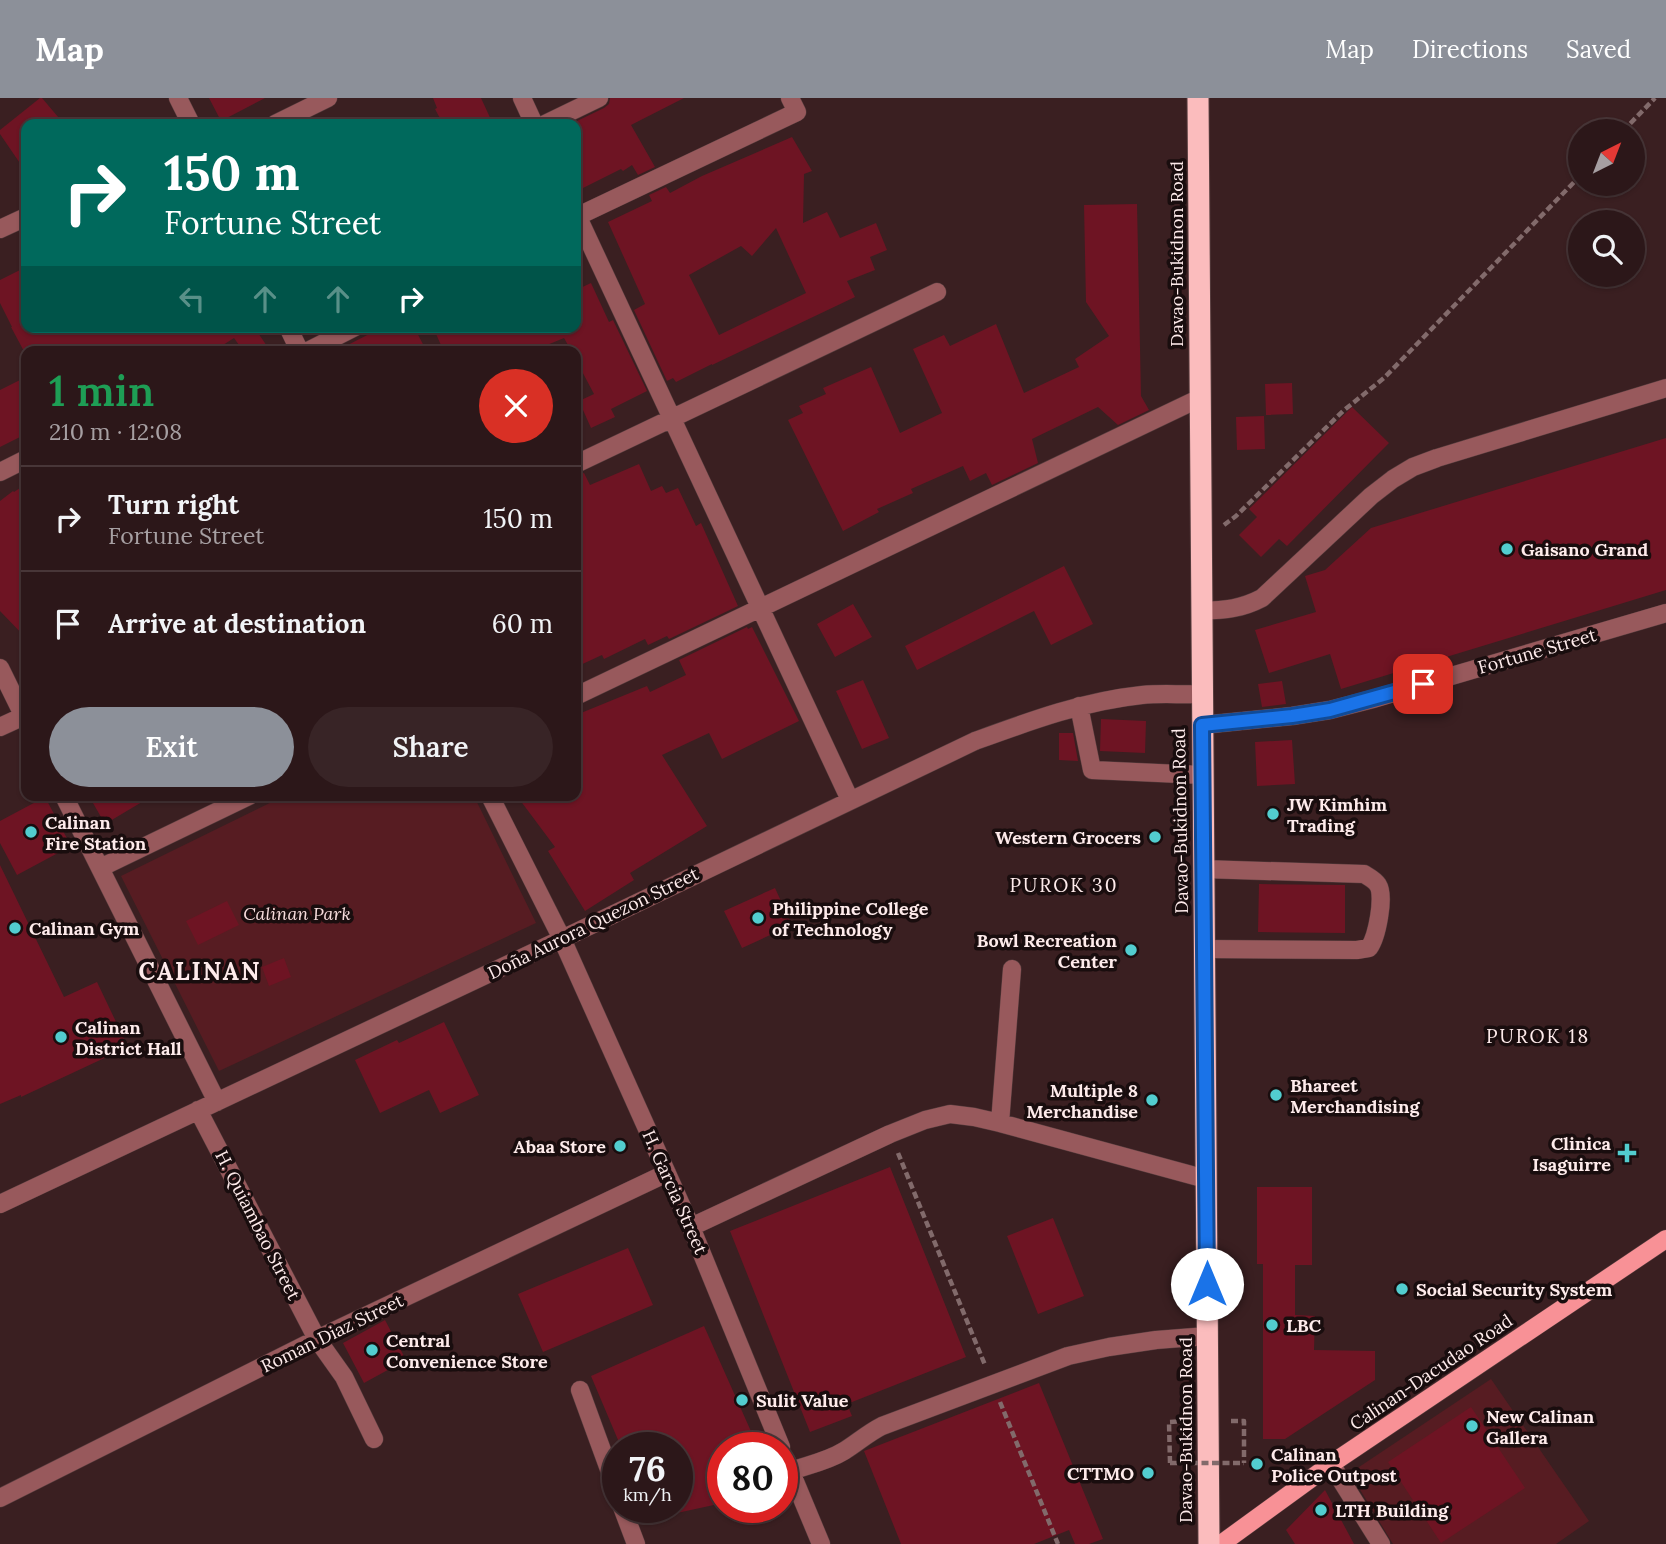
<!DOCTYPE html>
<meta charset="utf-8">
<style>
body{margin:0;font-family:Lora,serif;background:#382426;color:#f1f3f6;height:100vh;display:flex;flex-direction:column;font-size:26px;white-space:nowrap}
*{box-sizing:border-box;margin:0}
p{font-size:23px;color:#a69fa2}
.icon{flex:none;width:38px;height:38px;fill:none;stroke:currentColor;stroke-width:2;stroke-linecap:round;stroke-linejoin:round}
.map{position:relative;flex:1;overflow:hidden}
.panel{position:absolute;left:21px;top:248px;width:560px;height:455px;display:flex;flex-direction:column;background:#2c1719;border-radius:14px;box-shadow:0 2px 5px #0004,0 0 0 2px #483638}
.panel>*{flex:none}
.hud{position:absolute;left:21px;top:21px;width:560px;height:214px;border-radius:14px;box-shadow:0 2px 5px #0004,0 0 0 2px #483638;background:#00695c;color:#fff;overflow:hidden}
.needle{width:46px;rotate:42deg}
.tools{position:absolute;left:1568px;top:21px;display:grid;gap:14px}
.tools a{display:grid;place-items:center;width:77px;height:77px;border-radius:50%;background:#2c1719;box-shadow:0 2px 5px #0004,0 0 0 2px #483638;font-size:35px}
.speed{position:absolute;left:602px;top:1334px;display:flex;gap:14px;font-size:35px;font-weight:700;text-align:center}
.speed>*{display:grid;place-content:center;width:91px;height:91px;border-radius:50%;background:#2c1719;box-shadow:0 2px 5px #0004,0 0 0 2px #483638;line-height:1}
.speed small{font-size:18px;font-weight:400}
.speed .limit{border:10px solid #d22;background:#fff;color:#111}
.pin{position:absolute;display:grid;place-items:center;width:60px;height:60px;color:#fff;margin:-30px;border-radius:14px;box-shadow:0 4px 10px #0006}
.me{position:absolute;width:77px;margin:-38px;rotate:0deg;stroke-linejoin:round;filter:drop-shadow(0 0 5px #0008)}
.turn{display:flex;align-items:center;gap:24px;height:147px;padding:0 28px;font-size:32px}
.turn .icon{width:91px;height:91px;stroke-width:2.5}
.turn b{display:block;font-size:49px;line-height:60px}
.lanes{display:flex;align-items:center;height:66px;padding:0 28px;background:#0003;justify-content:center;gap:35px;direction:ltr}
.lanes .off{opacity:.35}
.round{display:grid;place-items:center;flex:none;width:74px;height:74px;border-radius:37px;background:#382426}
.summary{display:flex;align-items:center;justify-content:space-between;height:119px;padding:0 28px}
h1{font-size:42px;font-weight:600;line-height:52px;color:#1e9e55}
.action{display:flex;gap:14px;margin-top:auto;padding:14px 28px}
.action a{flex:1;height:80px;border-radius:42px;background:#8c9099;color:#fff;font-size:28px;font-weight:600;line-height:80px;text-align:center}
.action a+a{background:#382426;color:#f1f3f6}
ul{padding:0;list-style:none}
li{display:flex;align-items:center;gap:21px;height:105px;padding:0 28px;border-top:2px solid #483638}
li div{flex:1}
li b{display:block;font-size:26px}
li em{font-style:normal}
header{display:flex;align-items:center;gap:42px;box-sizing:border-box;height:98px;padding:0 35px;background:#8c9099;color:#fff}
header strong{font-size:33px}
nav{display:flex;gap:38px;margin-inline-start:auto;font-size:24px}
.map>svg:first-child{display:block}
.green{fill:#571c22}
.building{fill:#6e1423;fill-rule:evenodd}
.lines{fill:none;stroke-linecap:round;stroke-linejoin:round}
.minor-casing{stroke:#553c3d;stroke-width:19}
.major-casing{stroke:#553c3d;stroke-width:19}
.highway-casing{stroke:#553c3d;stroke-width:23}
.path{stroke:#826a6b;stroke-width:4.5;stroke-dasharray:7 3.5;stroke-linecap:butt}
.minor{stroke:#98595c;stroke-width:18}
.major{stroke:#f89196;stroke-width:18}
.highway{stroke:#fbbcbd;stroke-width:21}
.path-bridge{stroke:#826a6b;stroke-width:4.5;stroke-dasharray:7 3.5;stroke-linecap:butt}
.route-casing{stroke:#114b97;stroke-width:18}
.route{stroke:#1a73e8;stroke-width:12}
.poi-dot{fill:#52cdcf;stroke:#190d0e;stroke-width:2.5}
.labels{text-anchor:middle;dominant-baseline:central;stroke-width:7;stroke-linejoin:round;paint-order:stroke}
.street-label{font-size:18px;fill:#feebeb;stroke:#190d0e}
.poi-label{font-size:18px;font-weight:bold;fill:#feebeb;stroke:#190d0e;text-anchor:start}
.park-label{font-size:18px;font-style:italic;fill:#f7dcdc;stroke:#190d0e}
.neighbourhood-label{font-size:19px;letter-spacing:2px;fill:#feebeb;stroke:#190d0e}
.district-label{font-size:24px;font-weight:bold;letter-spacing:2px;fill:#feebeb;stroke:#190d0e}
</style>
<header>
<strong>Map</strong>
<nav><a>Map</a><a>Directions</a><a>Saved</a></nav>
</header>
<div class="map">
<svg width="1666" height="1446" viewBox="0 0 1666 1446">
<rect width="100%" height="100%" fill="#3a1f21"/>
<path class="green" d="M284 698H474L536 825 219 973 121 778Z
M1491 1281 1589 1423 1556 1446H1393L1350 1375Z"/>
<path class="building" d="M40 0H42L64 26H26V74L0 36V32Z
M209 0H265L221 23Z
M433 0H481L493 26H443L435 11 437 10Z
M610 0H684L631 27 655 69 638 77 632 67 623 73 621 71 583 90 576 77 575 24 604 10 609 6Z
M792 39 812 73 804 76 803 125 827 114 840 140 876 125 887 152 870 159 875 172 847 183 855 199 712 267V266L676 284 673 280 667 283 634 212 645 206 608 124 652 103 649 97 666 89 670 95 702 78ZM776 130 806 195 719 237 689 177 741 148 752 158Z
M1137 106 1141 298 1149 312 1118 327 1098 309 1032 341 1038 365 992 387 986 375 970 383 963 368 911 391 913 395 877 411 879 414 843 433 788 322 803 315 799 308 826 296 823 290 871 269 900 335 942 315 913 251 944 237 950 248 996 226 1024 295 1079 269 1075 261 1109 238 1086 204 1084 107Z
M26 169V229H254L271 254H244L234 240 212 254H26V257L11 229H12L0 205V182Z
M591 185 609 224 613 222 647 293 611 311 615 319 591 330 579 303 594 296 576 262V254H572L564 240 530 254H444L433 229H576V192Z
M383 229H414L427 254H334Z
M26 279V336L0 349V292Z
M1292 285 1293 316 1266 317 1265 286Z
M1352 309 1389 345 1287 448 1279 441 1261 459 1239 437 1257 419 1249 411Z
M1264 318 1265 351 1237 352 1236 319Z
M1666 340V492L1341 591 1330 556 1269 575 1255 532 1316 514 1305 478 1325 472 1371 430Z
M639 366 651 393 662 388 666 395 678 390 696 428 701 425 738 508 669 541 667 538 648 547 645 541 604 561 602 557 576 569V377L584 375 590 387Z
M26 386V540L0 513V403L13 393 14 394Z
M1064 468 1093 526 1051 547 1034 513 917 572 905 548Z
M853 506 872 539 835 559 817 526Z
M747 529 748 531 752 529 799 623 722 661 709 635 662 657 707 728 630 775 634 782 585 813 548 753 555 749 517 698H576V617L647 588 650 594 686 577 679 562Z
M863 582 889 640 862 651 836 593Z
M1282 583 1286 606 1262 609 1258 586Z
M1101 621 1146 623 1145 655 1100 653Z
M1059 635H1073L1078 663 1059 662Z
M1292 642 1295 686 1257 688 1255 644Z
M89 698H152L105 726Z
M45 699 71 748 17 777 0 745V723Z
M0 767 64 899 97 884 128 949 21 999V997L0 1006Z
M1259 786 1345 787V835L1258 834Z
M775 790 792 827 742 850 724 813Z
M227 803 239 827 198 847 186 823Z
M284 860 291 879 269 888 262 869Z
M444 924 479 997 440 1015 429 992 380 1015 355 962 397 942 399 945Z
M890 1069 966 1259 847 1306 852 1318 810 1334 730 1133Z
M1257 1089H1312V1167H1295V1217L1315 1218 1314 1252 1375 1253V1282L1285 1341H1263V1166H1257Z
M1053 1120 1084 1198 1038 1216 1007 1138Z
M628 1150 653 1207 543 1254 518 1196Z
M385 1222 406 1262 364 1285 343 1245Z
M704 1228 758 1349H723V1405L677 1415V1349H621L591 1278Z
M1039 1285 1103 1441 1089 1446H1075L1069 1432 1034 1446H901L864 1353Z
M1471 1309 1525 1390 1441 1445 1388 1364Z
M1325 1392 1354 1446H1295L1286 1432Z"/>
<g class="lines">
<g class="minor-casing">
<path id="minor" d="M178 0 191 26
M522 0 534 26
M275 26 328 0
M545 26 599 0
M576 115 850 702
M576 119 797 14 790 0
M0 131 26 119
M288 229 300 254
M306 254 355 229
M576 366 937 194
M0 374 26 361
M1201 513C1225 512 1241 511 1262 500L1371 398 1393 381 1413 369 1437 360 1666 290
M0 570 26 623
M576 598 1200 300
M1079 608 1092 672 1202 677
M1202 627 1292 618 1330 612 1373 601 1666 515
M0 629 24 618
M64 698 217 1004
M490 698 562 841 691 1129 781 1349
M100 770 249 698
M1203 771 1364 776C1369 779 1375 782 1378 787 1385 798 1377 839 1369 850L1357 852 1204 851
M198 1012 317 1241 344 1279 374 1341
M1000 1025 1012 871
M0 1106 562 841 975 643C1030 623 1084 603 1142 597 1162 595 1182 597 1202 596
M691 1129 890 1036 925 1022 950 1016 974 1019 1000 1025 1206 1081
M580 1292 618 1396
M786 1362 821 1446
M1331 1366 1381 1446
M791 1373C808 1367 828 1363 844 1353 857 1345 868 1335 882 1328L1068 1258 1109 1249 1156 1242 1207 1238
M0 1400 317 1241 667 1075
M622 1409 636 1446"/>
</g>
<g class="major-casing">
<path id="major" d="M1221 1446 1331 1366 1666 1141"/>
</g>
<g class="highway-casing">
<path id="highway" d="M1198 0 1209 1446"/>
</g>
<path class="path" d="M1623 33 1655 0
M1224 427 1236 418 1343 313 1384 280 1580 78
M898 1055 985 1267
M1000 1304 1058 1446
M1231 1323H1244V1365
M1170 1365 1169 1324 1187 1323"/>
<use href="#minor" class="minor"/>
<use href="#major" class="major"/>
<use href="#highway" class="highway"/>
<path class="path-bridge" d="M1170 1365H1244"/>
</g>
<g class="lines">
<g class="route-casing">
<path id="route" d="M1207 1186 1202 627 1292 618 1330 612 1423 586"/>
</g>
<use href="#route" class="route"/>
</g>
<g class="poi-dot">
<circle cx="1507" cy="451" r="7"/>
<circle cx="1273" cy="716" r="7"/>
<circle cx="31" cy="734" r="7"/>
<circle cx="1155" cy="739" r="7"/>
<circle cx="758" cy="820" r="7"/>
<circle cx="15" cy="830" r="7"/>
<circle cx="1131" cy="852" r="7"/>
<circle cx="61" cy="939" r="7"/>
<circle cx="1276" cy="997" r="7"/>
<circle cx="1152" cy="1002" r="7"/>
<circle cx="620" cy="1048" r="7"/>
<path d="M1623.5 1044.5h7v7h7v7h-7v7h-7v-7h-7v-7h7z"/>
<circle cx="1402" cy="1191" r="7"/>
<circle cx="1272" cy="1227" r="7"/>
<circle cx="372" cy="1252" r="7"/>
<circle cx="742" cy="1302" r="7"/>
<circle cx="1472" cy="1328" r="7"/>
<circle cx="1257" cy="1366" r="7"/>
<circle cx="1148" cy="1375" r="7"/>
<circle cx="1321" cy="1412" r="7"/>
</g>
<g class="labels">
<g class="street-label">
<text transform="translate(1176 156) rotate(-90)">Davao-Bukidnon Road</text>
<text transform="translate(1537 553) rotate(-16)">Fortune Street</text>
<text transform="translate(1180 723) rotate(-91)">Davao-Bukidnon Road</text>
<text transform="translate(593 825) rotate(-26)">Doña Aurora Quezon Street</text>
<text transform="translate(675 1094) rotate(66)">H. Garcia Street</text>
<text transform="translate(258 1127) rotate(63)">H. Quiambao Street</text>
<text transform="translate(332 1235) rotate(-26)">Roman Diaz Street</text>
<text transform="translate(1431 1274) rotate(-34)">Calinan-Dacudao Road</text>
<text transform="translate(1185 1332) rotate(-90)">Davao-Bukidnon Road</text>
</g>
<g class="poi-label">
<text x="1521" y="451">Gaisano Grand</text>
<text x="1287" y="706">JW Kimhim<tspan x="1287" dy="21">Trading</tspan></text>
<text x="45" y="724">Calinan<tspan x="45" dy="21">Fire Station</tspan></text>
<text x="1141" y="739" text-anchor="end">Western Grocers</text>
<text x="772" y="810">Philippine College<tspan x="772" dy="21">of Technology</tspan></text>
<text x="29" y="830">Calinan Gym</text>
<text x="1117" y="842" text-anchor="end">Bowl Recreation<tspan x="1117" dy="21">Center</tspan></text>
<text x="75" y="929">Calinan<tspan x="75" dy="21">District Hall</tspan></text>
<text x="1290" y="987">Bhareet<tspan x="1290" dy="21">Merchandising</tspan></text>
<text x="1138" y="992" text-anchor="end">Multiple 8<tspan x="1138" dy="21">Merchandise</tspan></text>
<text x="1611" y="1045" text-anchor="end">Clinica<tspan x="1611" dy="21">Isaguirre</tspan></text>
<text x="606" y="1048" text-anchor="end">Abaa Store</text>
<text x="1416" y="1191">Social Security System</text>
<text x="1286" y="1227">LBC</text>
<text x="386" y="1242">Central<tspan x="386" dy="21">Convenience Store</tspan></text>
<text x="756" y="1302">Sulit Value</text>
<text x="1486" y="1318">New Calinan<tspan x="1486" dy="21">Gallera</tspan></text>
<text x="1271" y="1356">Calinan<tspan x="1271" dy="21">Police Outpost</tspan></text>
<text x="1134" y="1375" text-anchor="end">CTTMO</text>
<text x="1335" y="1412">LTH Building</text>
</g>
<g class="park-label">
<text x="297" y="815">Calinan Park</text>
</g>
<g class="neighbourhood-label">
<text x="1064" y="787">PUROK 30</text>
<text x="1538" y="938">PUROK 18</text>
</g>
<g class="district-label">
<text x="200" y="873">CALINAN</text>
</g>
</g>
</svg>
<div class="tools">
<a><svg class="needle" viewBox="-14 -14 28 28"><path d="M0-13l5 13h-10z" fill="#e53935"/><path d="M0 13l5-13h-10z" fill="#a69fa2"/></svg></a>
<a><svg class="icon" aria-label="search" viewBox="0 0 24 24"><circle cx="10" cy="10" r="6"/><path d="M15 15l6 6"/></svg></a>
</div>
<div class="speed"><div>76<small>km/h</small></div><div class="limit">80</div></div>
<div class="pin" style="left:1423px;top:586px;background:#d93025"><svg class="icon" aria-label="arrive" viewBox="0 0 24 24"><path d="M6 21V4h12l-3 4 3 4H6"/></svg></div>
<svg class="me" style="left:1207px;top:1186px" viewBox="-20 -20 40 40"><circle r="19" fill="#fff"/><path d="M0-13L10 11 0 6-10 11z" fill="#1a73e8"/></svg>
<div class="hud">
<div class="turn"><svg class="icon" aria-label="right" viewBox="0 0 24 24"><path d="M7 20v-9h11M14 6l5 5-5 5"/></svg><div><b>150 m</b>Fortune Street</div></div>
<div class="lanes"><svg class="icon off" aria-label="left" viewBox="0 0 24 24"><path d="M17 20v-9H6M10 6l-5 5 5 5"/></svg><svg class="icon off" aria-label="ahead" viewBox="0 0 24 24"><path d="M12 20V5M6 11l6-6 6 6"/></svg><svg class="icon off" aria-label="ahead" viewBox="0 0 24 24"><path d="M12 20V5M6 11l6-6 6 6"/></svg><svg class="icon" aria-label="right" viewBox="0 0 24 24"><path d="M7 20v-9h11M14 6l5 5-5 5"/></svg></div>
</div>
<section class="panel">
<div class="summary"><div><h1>1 min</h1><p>210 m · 12:08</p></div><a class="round" style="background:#d93025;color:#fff"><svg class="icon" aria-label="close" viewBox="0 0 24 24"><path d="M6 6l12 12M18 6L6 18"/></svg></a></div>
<ul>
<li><svg class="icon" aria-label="right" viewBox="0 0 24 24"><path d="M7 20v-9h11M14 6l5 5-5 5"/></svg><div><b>Turn right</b><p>Fortune Street</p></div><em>150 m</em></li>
<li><svg class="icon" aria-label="arrive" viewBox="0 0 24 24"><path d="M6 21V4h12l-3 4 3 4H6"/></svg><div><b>Arrive at destination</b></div><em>60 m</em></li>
</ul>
<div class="action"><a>Exit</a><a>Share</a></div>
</section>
</div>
